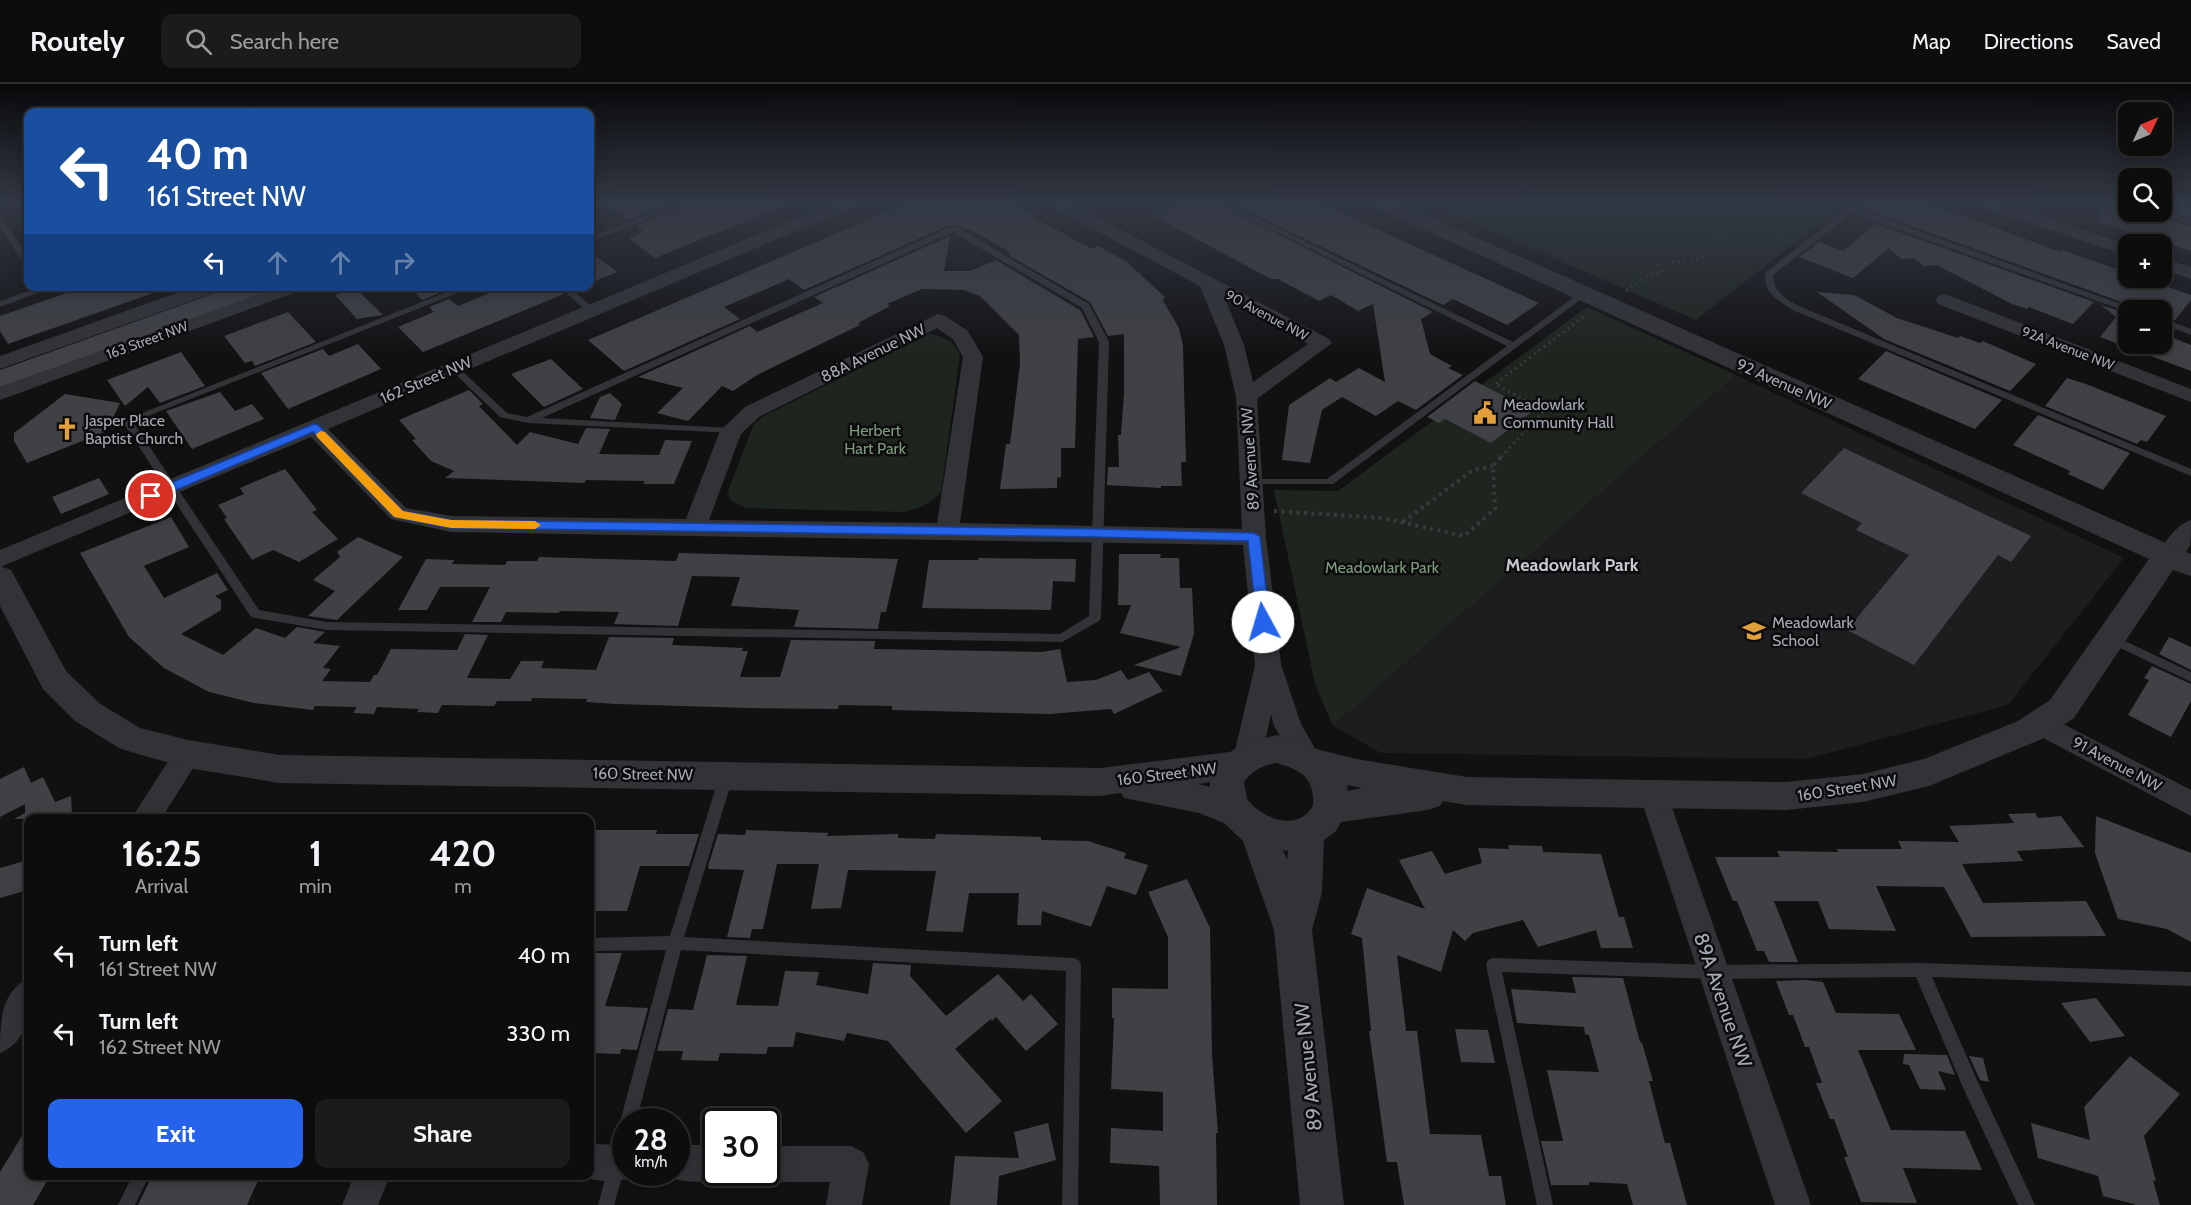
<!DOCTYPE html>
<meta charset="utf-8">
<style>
body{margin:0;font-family:Cabin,sans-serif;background:#1b1b1c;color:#f1f3f6;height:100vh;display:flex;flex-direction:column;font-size:22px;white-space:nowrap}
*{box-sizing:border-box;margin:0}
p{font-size:20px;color:#9a9c9e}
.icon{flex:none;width:33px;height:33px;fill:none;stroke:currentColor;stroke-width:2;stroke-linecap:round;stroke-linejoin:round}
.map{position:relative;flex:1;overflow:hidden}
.panel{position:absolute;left:24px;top:730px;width:570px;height:366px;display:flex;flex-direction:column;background:#0d0d0e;border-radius:12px;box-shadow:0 3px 15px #0003,0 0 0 2px #2d2d2e}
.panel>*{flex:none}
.top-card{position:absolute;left:24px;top:24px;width:570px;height:183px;border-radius:12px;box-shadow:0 3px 15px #0003,0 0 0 2px #2d2d2e;background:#1a4fa0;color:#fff;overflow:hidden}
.needle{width:39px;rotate:46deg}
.controls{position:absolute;left:2118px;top:18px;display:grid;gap:12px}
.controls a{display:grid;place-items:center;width:54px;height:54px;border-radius:12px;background:#0d0d0e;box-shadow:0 3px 15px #0003,0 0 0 2px #2d2d2e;font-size:30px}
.speed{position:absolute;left:612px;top:1024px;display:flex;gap:12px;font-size:30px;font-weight:700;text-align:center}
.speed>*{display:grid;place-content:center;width:78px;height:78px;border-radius:50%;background:#0d0d0e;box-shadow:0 3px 15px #0003,0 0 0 2px #2d2d2e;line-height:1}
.speed small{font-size:15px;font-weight:400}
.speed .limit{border:3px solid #111;border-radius:9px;background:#fff;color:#111}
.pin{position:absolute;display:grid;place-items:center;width:51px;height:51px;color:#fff;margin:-26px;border:3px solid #fff;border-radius:50%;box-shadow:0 2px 6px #0007}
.me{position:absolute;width:66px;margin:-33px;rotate:354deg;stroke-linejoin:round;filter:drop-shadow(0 0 4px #0008)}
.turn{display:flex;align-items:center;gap:21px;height:126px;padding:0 24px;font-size:27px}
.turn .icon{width:78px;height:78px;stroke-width:2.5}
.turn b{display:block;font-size:42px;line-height:51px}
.lanes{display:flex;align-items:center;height:57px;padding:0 24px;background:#0003;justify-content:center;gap:30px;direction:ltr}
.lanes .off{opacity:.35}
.eta{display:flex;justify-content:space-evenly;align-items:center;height:102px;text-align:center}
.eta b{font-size:36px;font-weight:700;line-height:42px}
.primary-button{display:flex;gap:12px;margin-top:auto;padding:12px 24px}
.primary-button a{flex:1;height:69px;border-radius:12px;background:#2563eb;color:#fff;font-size:24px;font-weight:700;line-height:69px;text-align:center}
.primary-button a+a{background:#1b1b1c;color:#f1f3f6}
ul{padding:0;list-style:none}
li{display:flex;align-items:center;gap:18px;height:78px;padding:0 24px}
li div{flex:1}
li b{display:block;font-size:22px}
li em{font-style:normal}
header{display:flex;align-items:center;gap:36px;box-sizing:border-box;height:84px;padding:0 30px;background:#0d0d0e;border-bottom:2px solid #2d2d2e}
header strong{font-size:28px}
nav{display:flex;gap:33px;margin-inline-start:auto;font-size:21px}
.search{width:420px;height:54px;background:#1b1b1c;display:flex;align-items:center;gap:15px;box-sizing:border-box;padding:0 21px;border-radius:12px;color:#9a9c9e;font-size:22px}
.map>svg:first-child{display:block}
.built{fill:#1d1d1f}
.green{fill:#1e251e}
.building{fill:#404145}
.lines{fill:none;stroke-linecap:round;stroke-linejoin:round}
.path-far1{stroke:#393a3e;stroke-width:3;stroke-dasharray:2 4;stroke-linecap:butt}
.path{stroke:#393a3e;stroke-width:4;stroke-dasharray:3 4.5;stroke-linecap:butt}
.service{fill:#323337;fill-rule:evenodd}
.minor{fill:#323337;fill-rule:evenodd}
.tertiary{fill:#323337;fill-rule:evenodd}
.secondary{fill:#414247;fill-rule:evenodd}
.route{fill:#2563eb;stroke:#184099;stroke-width:1.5}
.slow{fill:#f59e0b}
.labels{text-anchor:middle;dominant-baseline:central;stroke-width:5;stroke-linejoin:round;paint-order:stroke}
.far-street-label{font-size:14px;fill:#a4a9b2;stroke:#0c0c0d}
.street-label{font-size:16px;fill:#a4a9b2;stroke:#0c0c0d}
.poi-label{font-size:16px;fill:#a4a9b2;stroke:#0c0c0d;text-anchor:start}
.park-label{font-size:16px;fill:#7c9b7c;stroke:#0c0c0d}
.neighbourhood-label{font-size:18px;font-weight:bold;fill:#c4c7ce;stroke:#0c0c0d}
.near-street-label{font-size:20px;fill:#a4a9b2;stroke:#0c0c0d}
</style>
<header>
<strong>Routely</strong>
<div class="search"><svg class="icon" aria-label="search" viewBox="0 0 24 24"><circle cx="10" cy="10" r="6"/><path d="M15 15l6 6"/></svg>Search here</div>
<nav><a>Map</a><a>Directions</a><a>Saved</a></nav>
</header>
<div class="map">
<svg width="2191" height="1121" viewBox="0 0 2191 1121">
<rect width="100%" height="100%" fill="#111112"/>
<path class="built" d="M1736 291 2124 474 2008 621 1806 675 1381 669 1333 642Z"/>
<path class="green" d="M1422 117H1848L1696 236Z
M1587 223 1736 291 1333 642 1315 600 1274 406 1338 407Z
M929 250C945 252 955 257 960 272L941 408C930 421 918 425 903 428L746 424 730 416 728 407 754 340 764 332Z"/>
<path class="building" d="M601 117H680L628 136Z
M697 117H793V118L655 174 629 154 644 148 636 142Z
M912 117H1010L1036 131 1033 133 1092 165 1098 162 1127 178 1166 214 1162 215 1179 244 1183 262 1186 378H1181L1182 402H1161V404L1107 401 1108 383H1119L1118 351H1121L1124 309V250L1108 252 1090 218 1008 171 1011 169 977 149 956 141H949L804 206 789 195 724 223 740 235 624 287 588 256Z
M1182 117H1211L1433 228 1421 235 1430 270 1452 282 1448 284 1463 291 1416 326 1398 317 1376 332 1342 313 1322 326 1310 379 1282 376 1289 321 1330 294 1336 298 1359 284 1385 298 1373 220 1358 227 1331 211 1319 217 1278 195H1271L1152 131Z
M1226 117H1315L1539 219 1507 241 1453 215 1443 221Z
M1868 117H1917L1953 128 2060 168 2062 166 2128 189V194H2141L2191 211V216L2175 236 2162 232V226H2139L2138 224 1862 124Z
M2102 117H2118L2121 121 2128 122V128H2151L2152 130 2191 143V167L2175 162 2174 163 2099 138Z
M2162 117H2191V134L2162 125Z
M1876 140 2094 218 2073 240 2029 223 2028 225 2012 220 1937 181 1924 182 1914 174 1901 175 1889 164 1853 194 1799 173 1819 158 1843 167Z
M950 152 944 187H971L996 176 1080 226 1094 253 1078 255 1075 364H1061V393L1057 394V404L1000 405 1006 360H1010L1020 280 1019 251 980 212 964 206 922 205 887 220 890 222 858 239 860 241 757 291 733 307 722 302 688 337 657 329 683 304 638 293 750 242 757 248 823 219 814 213Z
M590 168 617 188 590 199Z
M87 202H164L165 205 8 260 0 247V232Z
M409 202H437L442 208 422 216Z
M507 202H556L564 210 423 268 398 243 434 228 429 223 449 215 458 222Z
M355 204 383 231 357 235 335 211Z
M1817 208 1854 211 1897 234 1958 254 1960 252 1980 259 1983 257 2036 280 2010 307 1884 255Z
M2101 221 2128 230V260H2162V242L2172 246 2168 252 2191 261V287L2100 253 2116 233Z
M288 228 316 258 255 282 252 277 245 279 224 252Z
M358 260 381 285 288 325 261 289 323 265 329 272Z
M1886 267 2002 316 1975 345 1858 295Z
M181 268 205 302 160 319 148 303 125 322 107 296Z
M551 275 583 305 544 323 511 290Z
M2067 294 2086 300 2166 332 2147 358 2141 356 2137 360 2045 322Z
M1475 297 1533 327 1491 359 1445 335 1439 339 1427 333Z
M469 306 483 320 479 322 517 361 530 348 578 360 586 344 610 345 599 370 659 371 665 356 692 357 674 400H643L645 397 586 396 584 399 445 394 454 387 431 377 412 356 416 355 399 336Z
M220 308 235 327 252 320 264 335 192 365 166 327Z
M610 309 622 320 615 336 590 334 600 313Z
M65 310 120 319 107 347 27 379 14 357V349Z
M2038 331 2130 369 2103 406 2068 390 2070 387 2013 361Z
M1844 364 2031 452 2011 478 1998 471 1914 581 1847 546 1909 471 1856 446 1862 439 1801 409Z
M285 385 317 426 312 428 338 455 299 478 273 466 252 476 224 435 227 434 218 421 244 410 240 404Z
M99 394 109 410 61 430 52 413Z
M171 433 189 463 144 482 164 514 217 489 228 506 215 512 221 516V526L181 550 223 571 256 544 285 554 297 543 325 548 313 559 340 562 323 584 331 585 322 597 370 598 374 591H377L391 565 457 566 465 550 488 551 467 594 510 595 521 577H544L541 584 596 586 609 553 674 554 672 561 743 564 742 567H748L740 593H780L791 556 875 557 874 565 1041 568 1060 565 1067 598 1096 596 1121 586 1128 596 1149 588 1163 607 1114 630 1111 625 1050 630 892 626V622L839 621 838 625 748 624 616 620 586 618 587 615 532 614 531 617H497L494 622 442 621 438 629 417 628 419 625 377 623 374 630 353 629 357 623 315 622 313 626 254 619 209 608 164 584 129 553 80 469Z
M358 453 403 473 337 536 308 532 335 507 313 496 340 473 337 468Z
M679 469 898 475 886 528H881L878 545 794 543 799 526 731 522 740 493 692 492 678 542 614 540 619 528 560 527 559 529 506 528 501 538H472L490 503H440L427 526H398L426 475 454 476 452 480 505 481 507 477H537L539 473 676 477Z
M1119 470H1161L1160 474H1179L1180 504H1192L1194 550 1181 592 1134 581 1181 563 1120 549 1131 521H1118Z
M979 474 1076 475 1075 498 1053 497 1051 526 922 524 929 476H978Z
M2169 553 2191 563V586L2159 570Z
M2152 582 2191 600V617L2171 653 2128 631 2149 596 2144 594Z
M24 683 31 699 43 693 55 718 71 712 72 731 63 735H14L25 729V720L0 733V695Z
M2035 729 2038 734 2061 732 2084 763 2017 767 2023 777 1962 780 1983 819 2086 817 2106 852 1971 853 1944 803 1876 802 1896 847 1829 845 1818 817H1774L1798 878H1769L1764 867H1757L1737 817H1733L1715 773H1780L1777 767 1838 768 1837 765H1902L1898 757 1959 758 1949 742 2014 739 2008 730Z
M2096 732 2191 769V858L2167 845 2118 835 2095 769Z
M590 746H657L656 750H699L689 782H640L627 827H590Z
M746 746 828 749 827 752 898 750V754L935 755 936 750 1041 753V756L1088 757 1126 769 1124 774 1148 781 1136 811 1107 802 1091 843 1042 827 1041 841H1017L1019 809H969L963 848 926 847 936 787 848 786 841 824 811 825 819 780H777L763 845H752L750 854 727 853 744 786 709 785 708 782 718 750 745 751Z
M1508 761 1542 762 1543 768 1601 770 1619 833H1624L1633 864H1601L1596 846 1538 863 1523 836 1473 849 1465 857 1453 846 1441 888 1397 871 1406 947H1417L1430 1050 1481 1051 1489 1092H1501L1506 1121H1404L1397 1078H1387L1369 947H1371L1362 854 1351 850 1367 804 1425 825 1399 776 1432 767 1445 790 1482 779 1478 764 1509 765Z
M28 776V806L0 814V784Z
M1187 795 1210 844 1212 971 1218 1049H1216L1217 1121H1160L1159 1082 1110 1079 1111 1044 1163 1047V1008L1111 1005 1114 934H1112V904L1168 905V853L1148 808Z
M590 869H622L605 922 648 924 637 966 621 965 620 970 590 969Z
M707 871 747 872 736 921 778 922 785 887 819 888 816 901 868 910 873 879 911 881 910 892 946 932 998 890 1023 917 1031 910 1058 940 1026 967 996 933 992 937 991 935 955 965 1002 1017 966 1049 888 957 847 949 844 957 796 948 793 963H768L766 970 720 969 718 977 681 976 683 967H657L668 925 693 926Z
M1572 893 1623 894 1640 958 1642 959 1653 997H1649L1665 1059H1670L1687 1121H1633L1627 1100 1589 1098V1101H1551L1541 1057H1563L1547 986 1599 988 1589 951 1585 950 1584 943 1517 939 1511 905 1576 909Z
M1805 896 1823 898 1836 929 1899 930 1916 966H1858L1891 1046 1965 1047 1982 1086 1903 1084 1917 1119 1861 1118 1844 1073H1848L1834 1035H1830L1816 999H1822L1809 963H1805L1793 931H1789L1776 897Z
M2096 914 2125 952 2090 958 2061 919Z
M1455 945 1488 946 1495 979 1461 978Z
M1904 970 1947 971 1955 991 1938 987 1946 1006 1920 1005 1909 981 1903 980Z
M1969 972 1983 974 1989 998 1980 996Z
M2130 972 2180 1010 2144 1052 2156 1097 2153 1096 2160 1121H2137L2103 1112 2098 1092 2038 1074 2031 1039 2090 1056 2084 1023Z
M1048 1039 1056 1076 999 1092 997 1121H950L955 1072 1019 1074 1014 1048Z
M28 1042V1092H50L33 1121H0V1088Z
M152 1092H260L247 1121H138Z"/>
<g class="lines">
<path class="path-far1" d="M1626 207 1647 192 1662 188 1657 180 1698 175 1714 164 1729 140 1785 117
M1501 373 1544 327 1495 300 1586 231"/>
<path class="path" d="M1274 427 1383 434 1464 452 1495 425 1493 382 1503 371
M1403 438 1473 386 1493 382"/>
<path class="service" d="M685 117H695L590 158V153Z
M1213 117H1222L1513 258 1581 208 1584 207 1588 210 1333 400H1251L1247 399 1246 397 1247 395H1327L1507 262Z
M1858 117H1866L1857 125 2137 226 2128 228 1852 129 1773 191C1773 208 1787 216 1801 223L2191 385V392L1795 227C1780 219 1761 207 1766 188Z
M2120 117H2128V120L2121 119Z
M2162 127 2191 136V141L2153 128Z
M0 136H3L28 173V181H25L0 144Z
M950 143H956L1089 220 1109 258 1101 534 1099 537 1062 558 327 546 255 534 251 533 122 337 462 202H475L133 338 259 526 327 538 1060 550 1089 532 1099 258 1082 224 953 148 542 334 731 344 735 345V349L528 339 504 334 500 333 449 284 451 282H457L507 329 527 333Z
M42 202H56L0 223V217Z
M558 202H568L596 226 594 228H588Z
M2162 234 2191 245V251L2162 240Z
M2112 551 2191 588V598L2108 558 2106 555Z
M726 688 731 689 733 693 684 853 1074 874 1079 876 1081 881 1078 1121H1062L1066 887 681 866 636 1038H626V1080L614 1121H598L618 1048 621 1042 620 1038 666 866 590 867V854L670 852 719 693 721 689Z
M1493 874 1713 881 1921 879 2191 888V902L1932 893 1977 996 2035 1121H2018L1965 1008 1916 893 1713 895 1502 888 1553 1121H1537L1486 881 1488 876Z
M132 1092H149L135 1121H118Z"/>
<path class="minor" d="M838 117H861L858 121 328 345 406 424 451 432 686 435 720 347 745 323 938 230 945 232 968 247 983 273 960 439 1242 445 1236 313 1224 261 1200 202 1048 121 1045 117H1066L1329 255 1332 259 1257 315 1266 453 1281 580 1301 640 1320 673 1316 681 1306 684 1296 681 1274 642 1271 630 1262 671 1258 679 1248 682 1238 679 1234 671 1255 581 1243 461 451 448 391 435 311 353 0 483V466ZM1225 215 1308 260 1253 298 1244 261ZM937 244 953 255 963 273 937 439 709 436 741 350 759 333Z
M1973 117H1997L2128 161V172L1976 121Z
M2162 174 2191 183V195L2162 185Z
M196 202H224L222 206 0 285V272Z
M276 202H304L302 206 0 316V303Z
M1945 210 2191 305V318L1938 220 1936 216 1938 212Z
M2191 436C2191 443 2191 454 2190 461 2185 474 2173 482 2160 478L2156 472C2164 459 2177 440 2191 436Z
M2042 629 2191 706V732L2032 648 2028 640 2032 632Z
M188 659 198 662 202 670 161 735H131L178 662Z
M1654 700 1664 704 1668 712 1811 1121H1775L1640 712 1644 704Z
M28 895C31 923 30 957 0 969 0 940 0 908 28 895Z
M590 1060 626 1061V1089H640L638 1091C622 1099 598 1099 581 1092H590Z
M676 1061H716V1089H730L728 1091C709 1100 683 1100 664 1091L662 1089H676Z
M766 1062H851L863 1068 869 1080 862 1121H826L830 1098H766L754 1092 752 1089H766Z
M354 1092H390L378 1121H342Z"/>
<path class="tertiary" d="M1367 117H1394L2191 470V492L2173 486 2074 634 2042 655 1929 702 1863 718 1786 726 1467 721 1443 717 1440 722 1428 726 1341 738 1336 747 1324 756 1322 808 1312 846 1344 1121H1300L1274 846 1243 757 1224 739 1199 729 1124 714 1121 709 1100 712 280 699 188 684 131 668 119 664 75 637 43 605 0 522V482L11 486 66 587 99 619 140 644 188 656 280 671 1100 684 1230 668 1244 660 1277 651 1320 666 1356 675 1467 693 1786 698 1863 690 1924 675 2018 637 2050 616 2149 475 1370 121ZM1277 679C1302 687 1314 693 1313 721 1299 749 1262 735 1247 715L1244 698C1252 686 1263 681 1277 679ZM1210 698V703L1198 700ZM1347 701 1362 704 1348 707ZM1283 766 1288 767 1287 776Z"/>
<path class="secondary" d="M235 202H271L268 207 0 303V286Z"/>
</g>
<linearGradient id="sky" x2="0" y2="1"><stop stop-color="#09090a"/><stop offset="0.43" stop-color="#323844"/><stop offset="1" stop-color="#323844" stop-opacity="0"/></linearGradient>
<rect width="2191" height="274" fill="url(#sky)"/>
<path class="route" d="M314 340 318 341 403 427 451 436 1098 445 1254 449 1260 453 1270 538 1263 543 1257 538 1248 457 1098 453 451 444 394 433 313 348 155 415H146L145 412 146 409Z"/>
<path class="slow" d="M321 347 325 348 403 427 451 436 535 437 541 441 535 445 451 444 394 433 317 353 316 350Z"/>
<defs>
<g id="civic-bare" transform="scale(1.8)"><path d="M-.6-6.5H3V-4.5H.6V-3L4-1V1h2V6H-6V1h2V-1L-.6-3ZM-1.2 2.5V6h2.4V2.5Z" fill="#e09f3b" stroke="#0c0c0d" stroke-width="2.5" paint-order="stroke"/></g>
<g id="church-bare" transform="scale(1.8)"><path d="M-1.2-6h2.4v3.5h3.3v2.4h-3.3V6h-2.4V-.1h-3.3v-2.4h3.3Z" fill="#e09f3b" stroke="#0c0c0d" stroke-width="2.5" paint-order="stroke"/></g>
<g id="school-bare" transform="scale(1.8)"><path d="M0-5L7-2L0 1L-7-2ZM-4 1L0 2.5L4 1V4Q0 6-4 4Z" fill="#e09f3b" stroke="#0c0c0d" stroke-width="2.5" paint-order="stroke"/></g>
</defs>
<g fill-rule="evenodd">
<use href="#civic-bare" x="1485" y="329"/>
<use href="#church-bare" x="67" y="345"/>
<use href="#school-bare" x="1754" y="547"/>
</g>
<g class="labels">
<g class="far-street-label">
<text transform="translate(1267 231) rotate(28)">90 Avenue NW</text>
<text transform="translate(147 256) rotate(-20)">163 Street NW</text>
<text transform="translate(2068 264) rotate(21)">92A Avenue NW</text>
</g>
<g class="street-label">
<text transform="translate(873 269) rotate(-26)">88A Avenue NW</text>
<text transform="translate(426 296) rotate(-23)">162 Street NW</text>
<text transform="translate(1784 300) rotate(24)">92 Avenue NW</text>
<text transform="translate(1250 375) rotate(-94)">89 Avenue NW</text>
<text transform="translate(2117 680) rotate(28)">91 Avenue NW</text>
<text transform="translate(643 690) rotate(1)">160 Street NW</text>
<text transform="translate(1167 690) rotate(-7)">160 Street NW</text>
<text transform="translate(1847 704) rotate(-9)">160 Street NW</text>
</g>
<g class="poi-label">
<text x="1503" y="320">Meadowlark<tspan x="1503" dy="18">Community Hall</tspan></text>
<text x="85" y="336">Jasper Place<tspan x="85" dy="18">Baptist Church</tspan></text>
<text x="1772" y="538">Meadowlark<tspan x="1772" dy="18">School</tspan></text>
</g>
<g class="park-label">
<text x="875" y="346">Herbert<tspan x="875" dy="18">Hart Park</tspan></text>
<text x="1382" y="483">Meadowlark Park</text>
</g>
<g class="neighbourhood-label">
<text x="1572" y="481">Meadowlark Park</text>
</g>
<g class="near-street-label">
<text transform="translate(1723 916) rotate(71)">89A Avenue NW</text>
<text transform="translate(1308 983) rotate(-96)">89 Avenue NW</text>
</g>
</g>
</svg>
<div class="controls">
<a><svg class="needle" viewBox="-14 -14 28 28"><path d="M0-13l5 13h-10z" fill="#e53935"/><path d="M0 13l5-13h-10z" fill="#9a9c9e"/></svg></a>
<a><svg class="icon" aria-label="search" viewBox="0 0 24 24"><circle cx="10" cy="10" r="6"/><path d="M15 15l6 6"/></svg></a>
<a>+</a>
<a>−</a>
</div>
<div class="speed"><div>28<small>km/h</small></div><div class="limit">30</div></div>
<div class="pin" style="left:151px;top:412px;background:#d93025"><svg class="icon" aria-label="arrive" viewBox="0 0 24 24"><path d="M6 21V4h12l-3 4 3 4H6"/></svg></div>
<svg class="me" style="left:1263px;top:538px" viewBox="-20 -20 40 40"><circle r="19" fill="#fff"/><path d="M0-13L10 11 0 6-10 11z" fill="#2563eb"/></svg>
<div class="top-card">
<div class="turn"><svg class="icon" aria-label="left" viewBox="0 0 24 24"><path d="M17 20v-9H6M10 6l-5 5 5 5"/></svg><div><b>40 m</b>161 Street NW</div></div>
<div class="lanes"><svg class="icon" aria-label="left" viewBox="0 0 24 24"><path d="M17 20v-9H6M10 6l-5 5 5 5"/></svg><svg class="icon off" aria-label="ahead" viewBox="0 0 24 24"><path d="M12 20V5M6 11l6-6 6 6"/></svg><svg class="icon off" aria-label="ahead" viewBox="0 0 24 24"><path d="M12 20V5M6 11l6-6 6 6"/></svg><svg class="icon off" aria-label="right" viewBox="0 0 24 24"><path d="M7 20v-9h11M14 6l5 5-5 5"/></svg></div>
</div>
<section class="panel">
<div class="eta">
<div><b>16:25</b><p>Arrival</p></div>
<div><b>1</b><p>min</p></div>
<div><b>420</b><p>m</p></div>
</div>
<ul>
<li><svg class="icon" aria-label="left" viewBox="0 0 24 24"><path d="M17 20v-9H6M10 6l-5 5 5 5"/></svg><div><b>Turn left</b><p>161 Street NW</p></div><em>40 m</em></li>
<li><svg class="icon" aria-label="left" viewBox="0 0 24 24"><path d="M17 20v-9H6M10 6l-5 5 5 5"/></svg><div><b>Turn left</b><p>162 Street NW</p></div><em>330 m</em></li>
</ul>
<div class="primary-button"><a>Exit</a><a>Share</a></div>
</section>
</div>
